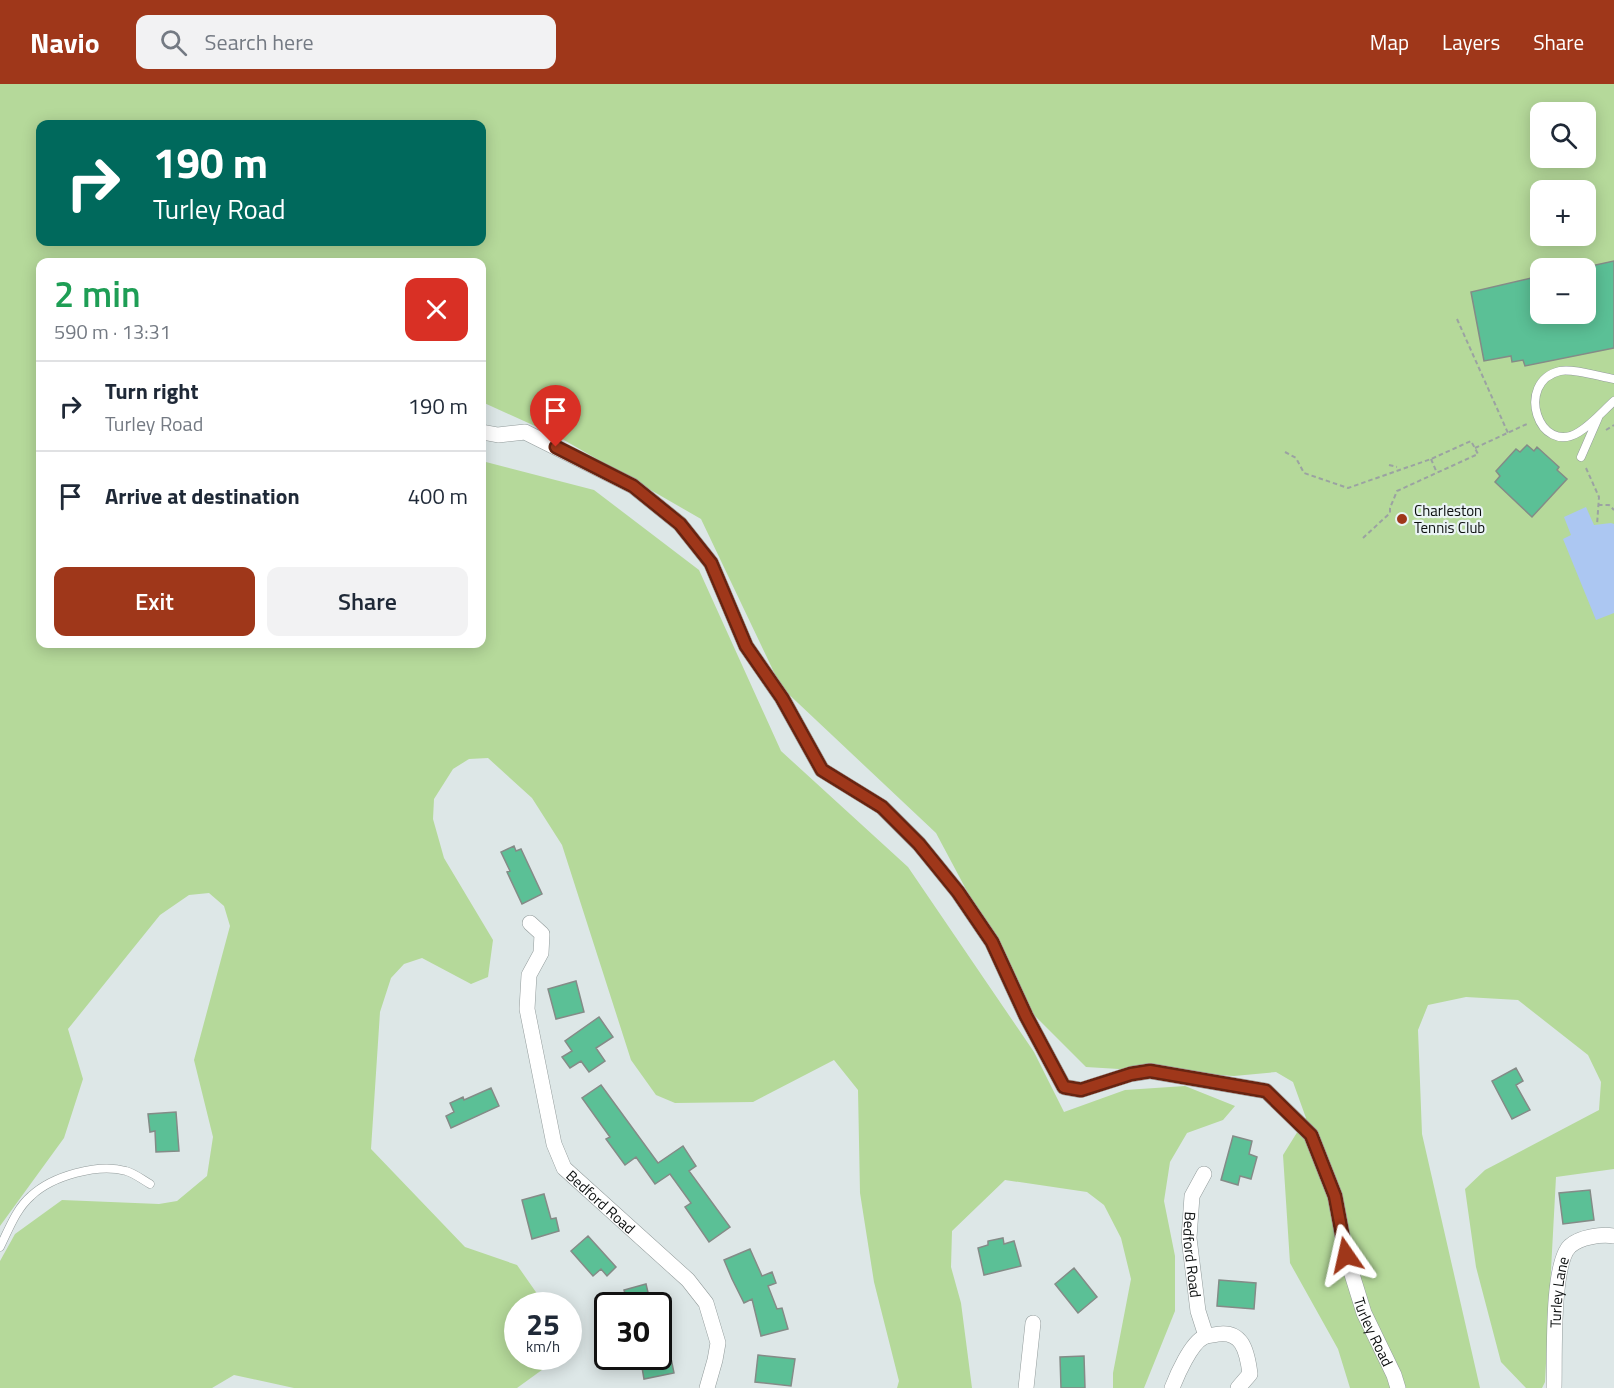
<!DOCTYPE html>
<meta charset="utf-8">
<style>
body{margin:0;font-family:"Titillium Web",sans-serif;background:#f2f2f3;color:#1f2937;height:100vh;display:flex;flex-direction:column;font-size:22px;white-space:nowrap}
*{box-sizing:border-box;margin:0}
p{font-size:20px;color:#747a83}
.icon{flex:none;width:33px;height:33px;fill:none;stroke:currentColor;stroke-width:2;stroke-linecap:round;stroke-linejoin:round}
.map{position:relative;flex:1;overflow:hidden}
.sheet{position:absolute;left:36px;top:174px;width:450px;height:390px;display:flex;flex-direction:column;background:#fff;border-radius:12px;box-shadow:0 3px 15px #0003}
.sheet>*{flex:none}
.top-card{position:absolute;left:36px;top:36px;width:450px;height:126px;border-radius:12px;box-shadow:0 3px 15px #0003;background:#00695c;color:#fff;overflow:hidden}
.fabs{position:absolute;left:1530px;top:18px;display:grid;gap:12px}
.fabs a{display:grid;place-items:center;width:66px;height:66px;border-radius:12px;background:#fff;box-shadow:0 3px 15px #0003;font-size:30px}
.speed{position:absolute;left:504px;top:1208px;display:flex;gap:12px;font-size:30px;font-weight:700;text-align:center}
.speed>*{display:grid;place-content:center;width:78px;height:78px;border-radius:50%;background:#fff;box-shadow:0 3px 15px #0003;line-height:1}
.speed small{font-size:15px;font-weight:400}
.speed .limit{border:3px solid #111;border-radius:9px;background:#fff;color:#111}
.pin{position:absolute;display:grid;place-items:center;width:51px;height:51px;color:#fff;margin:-62px -26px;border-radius:50% 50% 50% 0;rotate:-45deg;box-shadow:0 0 6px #0007}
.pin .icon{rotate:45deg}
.me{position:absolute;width:66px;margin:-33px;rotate:349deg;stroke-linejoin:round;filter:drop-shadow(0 0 4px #0008)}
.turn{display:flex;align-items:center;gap:21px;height:126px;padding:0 18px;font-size:27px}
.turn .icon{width:78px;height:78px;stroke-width:2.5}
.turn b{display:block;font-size:42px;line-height:51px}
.round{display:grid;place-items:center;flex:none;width:63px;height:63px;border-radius:12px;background:#f2f2f3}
.summary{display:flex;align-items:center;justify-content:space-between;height:102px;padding:0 18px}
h1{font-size:36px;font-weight:600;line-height:45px;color:#1e9e55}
.cta{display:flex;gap:12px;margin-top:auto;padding:12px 18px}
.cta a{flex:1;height:69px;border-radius:12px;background:#9f371a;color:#fff;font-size:24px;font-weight:600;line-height:69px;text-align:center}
.cta a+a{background:#f2f2f3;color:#1f2937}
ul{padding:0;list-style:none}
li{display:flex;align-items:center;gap:18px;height:90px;padding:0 18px;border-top:2px solid #e0e1e3}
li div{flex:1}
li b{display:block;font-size:22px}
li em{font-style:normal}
header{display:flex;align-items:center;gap:36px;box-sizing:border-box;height:84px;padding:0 30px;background:#9f371a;color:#fff}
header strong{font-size:28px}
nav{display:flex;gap:33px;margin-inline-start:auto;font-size:21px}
.search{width:420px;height:54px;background:#f2f2f3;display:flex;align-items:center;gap:15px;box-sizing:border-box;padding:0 21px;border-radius:12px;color:#747a83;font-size:22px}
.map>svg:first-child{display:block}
.green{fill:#b5d99a;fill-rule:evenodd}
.water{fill:#acc7f2}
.building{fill:#5bc096;stroke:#848b87;stroke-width:1.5}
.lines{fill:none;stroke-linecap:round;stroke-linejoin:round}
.service-casing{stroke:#929b9b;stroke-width:9}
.minor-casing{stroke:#929b9b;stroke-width:16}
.path{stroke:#9ba2a2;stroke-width:2;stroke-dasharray:4.5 3;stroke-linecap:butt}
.service{stroke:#fff;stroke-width:8}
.minor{stroke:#fff;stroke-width:15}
.route-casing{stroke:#672411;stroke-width:15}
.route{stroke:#9f371a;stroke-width:10}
.poi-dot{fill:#9f371a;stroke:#eaf4f4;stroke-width:2}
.labels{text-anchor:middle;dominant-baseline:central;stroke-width:4.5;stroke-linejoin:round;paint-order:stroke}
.poi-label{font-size:15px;fill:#0c0f0f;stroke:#eaf4f4;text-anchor:start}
.street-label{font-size:15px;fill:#0c0f0f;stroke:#eaf4f4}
</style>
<header>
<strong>Navio</strong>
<div class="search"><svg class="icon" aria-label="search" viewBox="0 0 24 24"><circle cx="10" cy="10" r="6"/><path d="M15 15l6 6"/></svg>Search here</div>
<nav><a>Map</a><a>Layers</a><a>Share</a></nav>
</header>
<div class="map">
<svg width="1614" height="1304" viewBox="0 0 1614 1304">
<rect width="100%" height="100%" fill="#dde7e7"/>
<path class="green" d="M0 0H1614V1085L1556 1093 1545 1298 1542 1304H1526L1501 1278 1476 1183 1465 1105 1485 1086 1599 1026 1601 998 1588 971 1518 916 1466 913 1428 921 1418 946 1422 1050 1480 1304H1350L1338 1265 1290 1179 1283 1071 1306 1034 1293 998 1276 988 1234 992 1086 983 1032 929 936 749 781 603 701 435 557 352 482 318V178H40V560H482V377L594 406 699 486 781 667 908 783 1034 968 1064 1028 1125 1006 1185 1002 1235 1022 1223 1036 1187 1049 1170 1078 1164 1117 1175 1172V1227L1144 1304H1113V1289L1131 1195 1121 1154 1104 1121 1087 1108 1005 1096 952 1147 951 1183 961 1219 972 1304H897L899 1297 874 1198 860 1109 858 1006 834 976 753 1018 675 1019 656 1011 631 976 562 761 532 714 488 674 469 675 453 685 434 715 433 735 444 774 493 856 488 893 471 900 422 874 404 880 391 894 380 928 371 1065 465 1163 517 1181 545 1221H518V1272H549L546 1283 517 1304H294L234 1291 212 1304H0V1177L15 1150 62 1116 159 1120 177 1117 207 1092 213 1053 194 976 230 842 224 822 209 809 189 811 160 831 68 945 83 995 64 1054 0 1142ZM1540 28H1586V74H1540ZM40 40H482V158H40ZM1540 106H1586V152H1540ZM1540 184H1586V230H1540Z"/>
<path class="water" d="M1586 423 1594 441 1611 439 1614 440V529L1596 536 1563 455 1571 451 1564 433Z"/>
<path class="building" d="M1614 177V264L1525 282 1523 276 1512 278 1511 272 1484 277 1471 208 1540 192V230H1586V183Z
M1527 361 1534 367 1537 363 1559 383 1557 386 1567 395 1532 433 1495 398 1500 392 1496 387 1516 365 1520 368Z
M514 762 516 767 521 765 542 810 522 820 507 788 510 787 501 768Z
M576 897 584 928 556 935 548 905Z
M599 933 613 953 596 964 605 977 589 988 581 977 570 984 562 973 572 967 565 957Z
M1516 984 1523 997 1516 1001 1530 1026 1512 1035 1492 997Z
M601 1001 658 1079 683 1062 696 1082 689 1087 730 1143 709 1158 685 1123 691 1119 670 1090 655 1100 636 1073 625 1081 606 1055 610 1053 582 1014Z
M491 1004 499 1022 451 1044 446 1032 454 1028 450 1019 463 1013 464 1016Z
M176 1028 179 1067 156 1068 155 1047 150 1048 148 1030Z
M1233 1052 1252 1057 1249 1070 1257 1073 1251 1095 1240 1092 1238 1101 1221 1096Z
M1590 1106 1594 1136 1563 1140 1559 1109Z
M544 1110 551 1135 556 1134 559 1147 532 1155 522 1116Z
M588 1152 616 1183 607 1192 601 1185 593 1192 571 1167Z
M1003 1154 1004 1160 1014 1157 1021 1182 984 1191 978 1164 988 1161V1157Z
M750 1165 762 1192 772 1188 776 1199 768 1202 777 1225 782 1224 788 1245 761 1252 752 1215 744 1219 732 1195 724 1176Z
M1074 1184 1097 1213 1078 1229 1055 1200Z
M1219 1196 1256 1199 1254 1225 1217 1222Z
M646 1200 651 1221H628L624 1206Z
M658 1240H664L674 1289 644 1295 640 1272H658Z
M758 1271 795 1275 791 1302 755 1298Z
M1084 1272 1085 1304H1061L1060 1273Z"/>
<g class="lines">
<g class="service-casing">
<path id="service" d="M1614 295C1601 293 1572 284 1560 287 1514 298 1539 373 1579 348 1592 340 1603 327 1614 317
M1581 373 1598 334
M0 1163C9 1145 16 1125 31 1112 52 1092 98 1079 126 1087 134 1089 143 1096 150 1100"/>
</g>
<g class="minor-casing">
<g id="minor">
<path id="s1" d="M482 348 498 351 525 348 633 402 680 440 711 479 746 562 782 614 822 686 882 723 919 760 958 808 992 858 1026 932 1064 1003 1081 1006 1131 990 1150 987 1266 1007 1311 1051 1335 1112 1346 1171 1364 1229 1394 1291 1398 1304"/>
<path id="s2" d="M530 839 542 850 541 869 529 891 527 925 554 1060 564 1084 688 1196 706 1219 718 1259 715 1276 707 1304"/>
<path id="s3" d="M1204 1090 1192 1112 1189 1154 1198 1227 1206 1252"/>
<path d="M1026 1304 1033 1239"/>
<path d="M1172 1304C1177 1291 1191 1259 1204 1253 1206 1251 1210 1252 1213 1251 1242 1244 1247 1266 1250 1290L1238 1304"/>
<path id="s4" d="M1554 1304C1555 1276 1551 1180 1570 1162 1580 1153 1601 1150 1614 1152"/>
</g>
</g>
<path class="path" d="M1457 235 1508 349
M1606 346 1614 341
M1475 364 1529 339
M1285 368 1296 374 1304 389 1348 404 1431 375 1471 357 1478 370 1397 407 1390 424V429L1363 454
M1431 375 1437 389
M1389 381 1397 383
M1586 384 1599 413 1597 441
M1598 421H1609L1614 426"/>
<use href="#service" class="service"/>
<use href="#minor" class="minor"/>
</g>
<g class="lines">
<g class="route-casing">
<path id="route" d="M556 363 633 402 680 440 711 479 746 562 782 614 822 686 882 723 919 760 958 808 992 858 1026 932 1064 1003 1081 1006 1131 990 1150 987 1266 1007 1311 1051 1335 1112 1346 1171"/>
</g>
<use href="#route" class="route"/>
</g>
<circle class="poi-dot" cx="1402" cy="435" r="6"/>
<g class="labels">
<g class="poi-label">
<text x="1414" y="426">Charleston<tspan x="1414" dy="17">Tennis Club</tspan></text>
</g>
<g class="street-label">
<text stroke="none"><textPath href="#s2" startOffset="308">Bedford Road</textPath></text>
<text stroke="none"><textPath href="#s3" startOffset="84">Bedford Road</textPath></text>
<text stroke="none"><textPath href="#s4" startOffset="96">Turley Lane</textPath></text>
<text stroke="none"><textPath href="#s1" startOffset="1394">Turley Road</textPath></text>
</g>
</g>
</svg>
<div class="fabs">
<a><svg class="icon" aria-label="search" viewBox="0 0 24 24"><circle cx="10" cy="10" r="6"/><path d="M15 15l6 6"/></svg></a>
<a>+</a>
<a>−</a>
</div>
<div class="speed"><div>25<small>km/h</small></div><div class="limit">30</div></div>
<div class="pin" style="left:556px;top:363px;background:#d93025"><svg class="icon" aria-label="arrive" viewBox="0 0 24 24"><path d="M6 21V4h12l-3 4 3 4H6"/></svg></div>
<svg class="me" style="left:1346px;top:1171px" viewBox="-20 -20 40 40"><path d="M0-17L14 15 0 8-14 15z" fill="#9f371a" stroke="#fff" stroke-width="4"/></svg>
<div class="top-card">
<div class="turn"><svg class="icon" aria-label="right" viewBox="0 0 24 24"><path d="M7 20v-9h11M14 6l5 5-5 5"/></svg><div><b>190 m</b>Turley Road</div></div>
</div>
<section class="sheet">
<div class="summary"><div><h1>2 min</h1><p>590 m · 13:31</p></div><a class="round" style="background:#d93025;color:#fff"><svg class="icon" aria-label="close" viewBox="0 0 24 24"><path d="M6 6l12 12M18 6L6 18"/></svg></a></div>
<ul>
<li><svg class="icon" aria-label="right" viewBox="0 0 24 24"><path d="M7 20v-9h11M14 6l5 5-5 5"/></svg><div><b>Turn right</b><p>Turley Road</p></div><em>190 m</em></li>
<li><svg class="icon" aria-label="arrive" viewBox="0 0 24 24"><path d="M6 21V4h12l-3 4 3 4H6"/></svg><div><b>Arrive at destination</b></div><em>400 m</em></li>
</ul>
<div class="cta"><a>Exit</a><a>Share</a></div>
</section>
</div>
